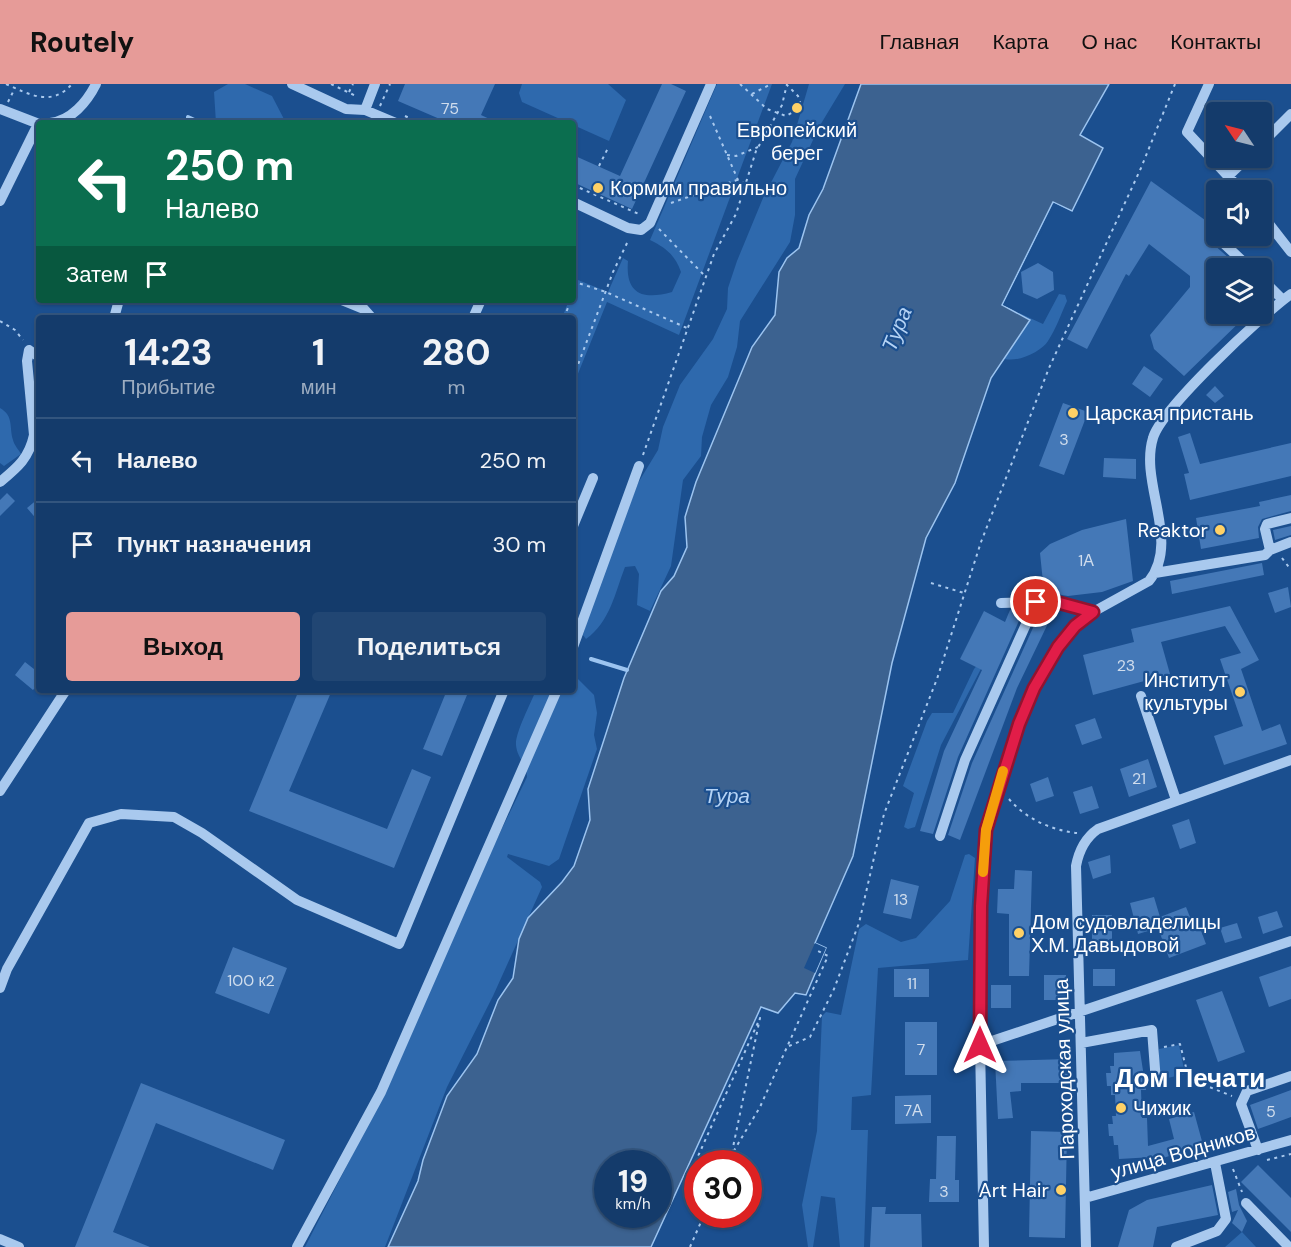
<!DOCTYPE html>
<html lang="ru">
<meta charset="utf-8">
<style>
body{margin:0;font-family:"DM Sans",sans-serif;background:#214673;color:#f1f3f6;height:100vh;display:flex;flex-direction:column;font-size:22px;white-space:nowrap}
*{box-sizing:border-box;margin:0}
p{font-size:20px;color:#9dadc1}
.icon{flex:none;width:33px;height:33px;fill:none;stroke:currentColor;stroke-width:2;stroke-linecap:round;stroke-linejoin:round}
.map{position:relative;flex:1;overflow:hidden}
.panel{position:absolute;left:36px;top:231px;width:540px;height:378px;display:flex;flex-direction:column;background:#143b6b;border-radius:6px;box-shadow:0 2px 4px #0004,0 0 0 2px #33557e}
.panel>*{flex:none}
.banner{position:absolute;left:36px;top:36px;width:540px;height:183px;border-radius:6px;box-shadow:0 2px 4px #0004,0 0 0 2px #33557e;background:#0b6e4f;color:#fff;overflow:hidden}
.needle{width:39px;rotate:305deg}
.buttons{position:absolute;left:1206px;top:18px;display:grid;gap:12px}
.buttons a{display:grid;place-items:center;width:66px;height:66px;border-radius:6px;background:#143b6b;box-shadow:0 2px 4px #0004,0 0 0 2px #33557e;font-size:30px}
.speed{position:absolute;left:594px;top:1066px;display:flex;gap:12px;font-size:30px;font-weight:700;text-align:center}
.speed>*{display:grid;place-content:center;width:78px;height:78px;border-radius:50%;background:#143b6b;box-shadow:0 2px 4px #0004,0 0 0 2px #33557e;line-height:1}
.speed small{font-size:15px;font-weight:400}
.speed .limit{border:9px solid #d22;background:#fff;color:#111}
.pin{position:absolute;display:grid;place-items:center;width:51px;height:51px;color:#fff;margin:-26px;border:3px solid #fff;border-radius:50%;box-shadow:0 2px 6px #0007}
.me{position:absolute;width:66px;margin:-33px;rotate:0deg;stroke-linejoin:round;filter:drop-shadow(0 0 4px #0008)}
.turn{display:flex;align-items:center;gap:21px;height:126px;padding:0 30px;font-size:27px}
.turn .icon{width:78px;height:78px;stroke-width:2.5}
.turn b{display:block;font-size:42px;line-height:51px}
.then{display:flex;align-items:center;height:57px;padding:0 30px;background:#0003;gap:12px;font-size:22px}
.eta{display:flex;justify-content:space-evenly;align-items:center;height:102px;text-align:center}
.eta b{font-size:36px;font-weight:700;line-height:42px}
.cta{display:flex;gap:12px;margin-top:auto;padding:12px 30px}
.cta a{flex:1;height:69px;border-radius:6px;background:#e69b98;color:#111;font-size:24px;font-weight:700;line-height:69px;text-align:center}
.cta a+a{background:#214673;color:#f1f3f6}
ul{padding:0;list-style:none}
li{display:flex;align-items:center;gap:18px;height:84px;padding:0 30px;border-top:2px solid #33557e}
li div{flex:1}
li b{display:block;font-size:22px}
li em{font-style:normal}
header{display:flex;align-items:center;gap:36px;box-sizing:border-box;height:84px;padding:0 30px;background:#e69b98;color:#111}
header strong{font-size:28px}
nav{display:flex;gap:33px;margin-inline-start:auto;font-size:21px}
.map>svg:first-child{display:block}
.green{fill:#2e69ad}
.water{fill:#3c6290;stroke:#9cc4f0;stroke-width:1.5;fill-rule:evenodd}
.pier{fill:#1b4f8f}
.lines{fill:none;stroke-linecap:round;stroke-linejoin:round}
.stream{stroke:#9cc4f0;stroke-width:4}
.building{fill:#4478b7}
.path{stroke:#a9c9ee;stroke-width:2;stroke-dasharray:3 4.5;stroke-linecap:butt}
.minor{stroke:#a9c9ee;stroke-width:10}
.route-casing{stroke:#92132f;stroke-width:15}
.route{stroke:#e11d48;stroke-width:10}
.slow{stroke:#f59e0b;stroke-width:10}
.poi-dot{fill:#ffd166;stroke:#1b4f8f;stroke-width:2}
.labels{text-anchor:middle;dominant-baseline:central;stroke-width:4.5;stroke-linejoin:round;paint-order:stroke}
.number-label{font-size:16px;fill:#d0dded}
.poi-label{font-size:20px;fill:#fff;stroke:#1b4f8f;text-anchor:start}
.street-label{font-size:20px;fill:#fff;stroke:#1b4f8f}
.water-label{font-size:21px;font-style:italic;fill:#b5d3f5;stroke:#1b4f8f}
.district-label{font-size:26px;font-weight:bold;fill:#fff;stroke:#1b4f8f}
</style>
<header>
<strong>Routely</strong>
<nav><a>Главная</a><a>Карта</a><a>О нас</a><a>Контакты</a></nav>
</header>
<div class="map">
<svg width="1291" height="1163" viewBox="0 0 1291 1163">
<rect width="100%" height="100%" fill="#1b4f8f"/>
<path class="green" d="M228 0H245L272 12 286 39H216L214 8Z
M522 0H608L626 16 609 57 522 18 519 9Z
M717 0H772L679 251 607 218 573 302V234H562L569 216H573L578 196 608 208 623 174 628 177C625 211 644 216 672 208L681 188C675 171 666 164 650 156Z
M809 0H845L819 43 795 95V131L790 158 740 237 737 263 728 293 711 321 702 353 701 372 683 396 671 482 650 527 637 521 639 490 635 482 625 483C615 509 610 538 586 555L583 551 595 509 638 399 658 366 663 343 680 301 713 255 727 225 728 204 737 177 763 114 792 58Z
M1059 210 1065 211 1067 217C1061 230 1056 245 1048 257 1040 270 1005 285 995 268L1019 229 1043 240Z
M0 324C14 332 9 343 13 356 14 361 19 366 21 370L4 382 0 379Z
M980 578 983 581 941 661 915 743 908 745 904 743 914 709 903 702 927 637 932 629H953L974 585Z
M573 590 594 611 597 629 594 651 597 665 559 775 549 782 508 770 507 773 540 798 542 803 493 912 447 1003 385 1163H305L396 986 460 831 527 693C527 680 517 674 516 661 515 649 531 619 536 606H573Z
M969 770 975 774 968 876 878 884 871 1011 852 1013 851 1046H868L864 1163H840L835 1114 821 1112 813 1163H808L802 1121 817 1047 822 932 826 928 841 931 859 845 866 840 901 858 916 854 950 817 965 771Z
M1179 961 1185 990 1159 996V965Z
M1242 1148 1256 1163H1225Z"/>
<path class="water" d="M861 0H1109L1080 51 1103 64 1072 127 1053 118 1002 221 1030 236 991 294 955 399 926 454 892 579 853 772 815 859 826 864 806 911 795 909 778 929 761 923 651 1163H388L418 1097 423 1076 447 1012 477 970 498 916 513 894 519 855 528 834 562 798 574 782 590 736 588 705 624 594 661 507 674 492 687 463 685 433 696 398 752 263 775 231 779 188 787 174 799 164 809 131 823 105ZM608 1080H658V1131H608Z"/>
<path class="pier" d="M1054 119 1074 129 1055 122 1005 220 1030 233 1003 221Z
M815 859 826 864 815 889 804 884Z"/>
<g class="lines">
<path class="stream" d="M188 33 201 39
M591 575 627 586"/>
</g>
<path class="building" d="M405 0H495L481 31 498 39H449L398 17Z
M662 0H671L686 7 632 125 573 98V71L620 92Z
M1151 97 1216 144 1212 159 1240 184H1216V230H1248L1184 292 1154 265 1150 251 1190 203V192L1149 160 1129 192 1126 190 1087 265 1067 255Z
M1038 179 1053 188 1054 206 1037 215 1023 209 1021 188Z
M1144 282 1163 295 1150 313 1132 300Z
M1215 302 1224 312 1215 319 1206 311Z
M1063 319 1088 328 1064 391 1039 382Z
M1190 349 1200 380 1291 359V392L1190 416 1184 390 1189 389 1178 353Z
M1104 374 1136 375V395L1103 393Z
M7 409 15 417 0 432V416Z
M1291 411V427L1262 435 1258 443 1259 454 1201 465 1196 434 1260 422 1259 418Z
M39 414V438L27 424Z
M1126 435 1133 497 1102 508 1068 512 1044 508 1040 469 1050 460 1082 446Z
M1291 442V451L1275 456 1273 446Z
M1262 479 1264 491 1172 510 1170 497Z
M1288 503 1291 523 1275 529 1268 509Z
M1230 522 1259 576 1241 585 1262 647 1280 640 1287 660 1224 681 1214 652 1243 642 1220 575 1241 569 1225 542 1161 558 1170 590 1093 611 1083 571 1134 558 1131 545Z
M1010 526 1022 530 958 673 933 750 920 747 944 667 982 586 960 575 984 527 1005 538Z
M1041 526 1053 529 1017 604 960 756 948 751 972 679Z
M25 578 39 589V599L33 606 15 591Z
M299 606H332L289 707 387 745 412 685 431 693 394 784 249 727Z
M447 606 467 611 442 672 423 665Z
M1095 634 1102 654 1082 661 1075 641Z
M1148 675 1157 703 1129 713 1120 685Z
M1048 693 1054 712 1036 718 1030 700Z
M1092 702 1099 724 1080 730 1073 708Z
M1189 735 1196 759 1180 765 1172 741Z
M1110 771 1111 789 1093 795 1088 778Z
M1015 786 1032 787 1029 892H1009V830L997 829 998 805H1014Z
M891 795 919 802 911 835 883 829Z
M1154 813 1160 833 1186 823 1192 838 1197 836 1206 860 1169 874 1158 844 1138 850 1130 819Z
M1277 827 1283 843 1263 850 1258 833Z
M1092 831H1112V857H1092Z
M1237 839 1242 854 1225 859 1220 844Z
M233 863 287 884 269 930 215 909Z
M1291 882V915L1269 923 1259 893Z
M894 885H929V913H894Z
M1093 885H1115V902H1093Z
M1044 891H1066V916H1044Z
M991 901H1011V924H991Z
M1222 907 1245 968 1218 978 1196 916Z
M905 938H937V991H905Z
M1140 967 1146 1006H1141L1142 1034H1147L1148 1062 1174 1055 1169 1035 1194 1028 1203 1061 1154 1077 1153 1073 1119 1075 1118 1061H1114L1113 1052H1109L1108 1040H1113L1112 1032H1116L1115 1011H1111V1002H1107L1106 989H1111L1110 982H1114V969Z
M1069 975V999H1021V1007L1010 1008 1013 1034 998 1035 995 977Z
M141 999 285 1056 273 1086 156 1039 113 1148 150 1163H75Z
M1291 1006V1033L1258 1045 1250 1021Z
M931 1011V1039L895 1040V1012Z
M1031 1047 1067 1048 1065 1154 1029 1153Z
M937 1052H956L955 1096H959V1118H929L930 1095H936Z
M1258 1081 1291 1114V1148L1241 1098Z
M1212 1101 1218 1131 1157 1143 1153 1163H1118L1129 1126 1147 1116Z
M1236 1105 1239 1121 1247 1137 1242 1148 1232 1139 1238 1126 1232 1128 1228 1108Z
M872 1123H886L885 1130H921L922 1163H870Z"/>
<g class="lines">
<path class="path" d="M6 0C30 11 52 23 72 0
M331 0 358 13
M740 0 767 25 786 32 793 28 800 18 798 12 787 1
M349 8 353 0
M752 10 771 0
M8 18 15 4
M380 22 390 0
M405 32 420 39
M710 32 738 96 743 98
M727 71 736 72 758 63
M599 82 608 64
M573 101 641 131
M671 119 737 96
M659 145 705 192
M573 211 578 199 606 208 687 244
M564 234 571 216
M0 237 15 246 23 256
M573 294 613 188 629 155
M643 371 714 170 736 130 756 67 782 21 787 0
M1282 474 1291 486
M931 499 964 509
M1009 715C1026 735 1051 746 1077 749
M789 962 810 953 834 905 859 839 884 730 937 595 981 458 1049 284 1141 84 1175 0
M1164 963 1180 960 1189 995 1232 1012
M1267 1076 1291 1070
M726 1080 760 1023 828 872 818 867
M1233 1085 1242 1108
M686 1099 760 934 732 1068
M690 1163 704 1131"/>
<path class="minor" d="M292 0 346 25 365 26 396 39
M1209 0 1187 48 1241 106
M0 25 39 40
M365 26 375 0
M50 39C71 37 87 18 96 0
M1262 59 1291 30
M1228 92 1247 74
M0 117 38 40
M573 118 628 144 641 146 650 139 711 0
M1262 131 1291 168
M1219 155 1250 184
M1262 195 1283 216
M342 216 364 225 372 234
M114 234 119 216
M473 234 481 216
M0 398C18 383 29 374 34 351L27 277 29 266 39 273
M573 442 593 394
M1270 466 1265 445 1267 440 1291 434
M1155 489 1265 471 1270 466 1291 458
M1001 519 1036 518
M573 563 639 382
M1141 612 1176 716
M0 707 66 606
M940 752 965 676 1036 518 1061 519 1093 528
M0 904 7 885 89 739 121 730 174 733 202 749 297 816 399 860 504 606
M1081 959 1152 946 1156 998
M980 961 1291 857
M1258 1066 1241 1020 1247 1007 1291 992
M1085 1114 1291 1056
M1246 1119 1289 1163
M0 1155 19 1163
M297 1163 381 1008 557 606
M984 1163 980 961 981 822 986 746 1026 620 1042 588 1075 542 1093 528 1149 497C1181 457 1139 399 1153 354 1161 325 1263 230 1291 210
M1086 1163 1076 782C1079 766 1085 754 1098 745L1291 676
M1176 1163 1217 1147 1226 1135 1215 1079"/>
</g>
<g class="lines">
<g class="route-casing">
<path id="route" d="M980 961 981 822 986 746 1019 640 1034 604 1058 563 1075 542 1093 528 1060 519 1036 518"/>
</g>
<use href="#route" class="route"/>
<path class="slow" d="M983 788 986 746 1003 687"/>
</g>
<g class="poi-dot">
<circle cx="797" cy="24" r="6"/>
<circle cx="598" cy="104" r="6"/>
<circle cx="1073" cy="329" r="6"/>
<circle cx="1220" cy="446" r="6"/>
<circle cx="1240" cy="608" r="6"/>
<circle cx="1019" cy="849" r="6"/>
<circle cx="1121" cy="1024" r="6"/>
<circle cx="1061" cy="1106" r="6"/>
</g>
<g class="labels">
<g class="number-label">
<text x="450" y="24">75</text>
<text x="1064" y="355">3</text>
<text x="1086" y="476">1А</text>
<text x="1126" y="581">23</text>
<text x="1139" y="694">21</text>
<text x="901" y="815">13</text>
<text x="251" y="896">100 к2</text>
<text x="912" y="899">11</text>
<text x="921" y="965">7</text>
<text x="913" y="1026">7А</text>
<text x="1271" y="1027">5</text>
<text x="944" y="1107">3</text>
</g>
<g class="poi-label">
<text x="797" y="46" text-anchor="middle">Европейский<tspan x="797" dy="23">берег</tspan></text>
<text x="610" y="104">Кормим правильно</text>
<text x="1085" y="329">Царская пристань</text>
<text x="1208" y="446" text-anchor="end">Reaktor</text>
<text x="1228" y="596" text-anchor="end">Институт<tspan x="1228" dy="23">культуры</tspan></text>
<text x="1031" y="838">Дом судовладелицы<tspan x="1031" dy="23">Х.М. Давыдовой</tspan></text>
<text x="1133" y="1024">Чижик</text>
<text x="1049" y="1106" text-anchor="end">Art Hair</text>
</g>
<g class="street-label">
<text transform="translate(1064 985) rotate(-92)">Пароходская улица</text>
<text transform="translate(1183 1068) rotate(-16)">улица Водников</text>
</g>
<g class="water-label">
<text transform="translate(897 245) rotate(-68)">Тура</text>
<text x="727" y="712">Тура</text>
</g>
<g class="district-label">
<text x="1190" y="994">Дом Печати</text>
</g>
</g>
</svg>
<div class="buttons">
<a><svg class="needle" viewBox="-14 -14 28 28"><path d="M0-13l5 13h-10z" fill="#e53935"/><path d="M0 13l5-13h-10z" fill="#9dadc1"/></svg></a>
<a><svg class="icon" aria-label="sound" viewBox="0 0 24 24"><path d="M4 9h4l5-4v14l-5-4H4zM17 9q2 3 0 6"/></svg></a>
<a><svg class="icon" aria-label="layers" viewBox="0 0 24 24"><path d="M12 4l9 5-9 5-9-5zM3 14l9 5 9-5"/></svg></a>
</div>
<div class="speed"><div>19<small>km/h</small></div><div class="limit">30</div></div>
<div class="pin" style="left:1036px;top:518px;background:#d93025"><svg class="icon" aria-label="arrive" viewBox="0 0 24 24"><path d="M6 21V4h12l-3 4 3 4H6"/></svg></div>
<svg class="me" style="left:980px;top:961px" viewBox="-20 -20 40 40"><path d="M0-17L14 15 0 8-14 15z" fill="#e11d48" stroke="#fff" stroke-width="4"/></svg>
<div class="banner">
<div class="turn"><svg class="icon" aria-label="left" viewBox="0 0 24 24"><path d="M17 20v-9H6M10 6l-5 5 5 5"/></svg><div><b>250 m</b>Налево</div></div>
<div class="then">Затем<svg class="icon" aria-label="arrive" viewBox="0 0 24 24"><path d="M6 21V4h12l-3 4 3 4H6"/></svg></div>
</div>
<section class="panel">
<div class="eta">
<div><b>14:23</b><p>Прибытие</p></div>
<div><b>1</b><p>мин</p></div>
<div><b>280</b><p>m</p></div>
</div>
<ul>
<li><svg class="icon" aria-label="left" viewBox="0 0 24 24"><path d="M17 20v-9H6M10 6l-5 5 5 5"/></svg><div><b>Налево</b></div><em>250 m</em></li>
<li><svg class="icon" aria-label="arrive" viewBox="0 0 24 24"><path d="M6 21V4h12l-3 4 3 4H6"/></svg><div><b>Пункт назначения</b></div><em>30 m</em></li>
</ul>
<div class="cta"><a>Выход</a><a>Поделиться</a></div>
</section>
</div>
